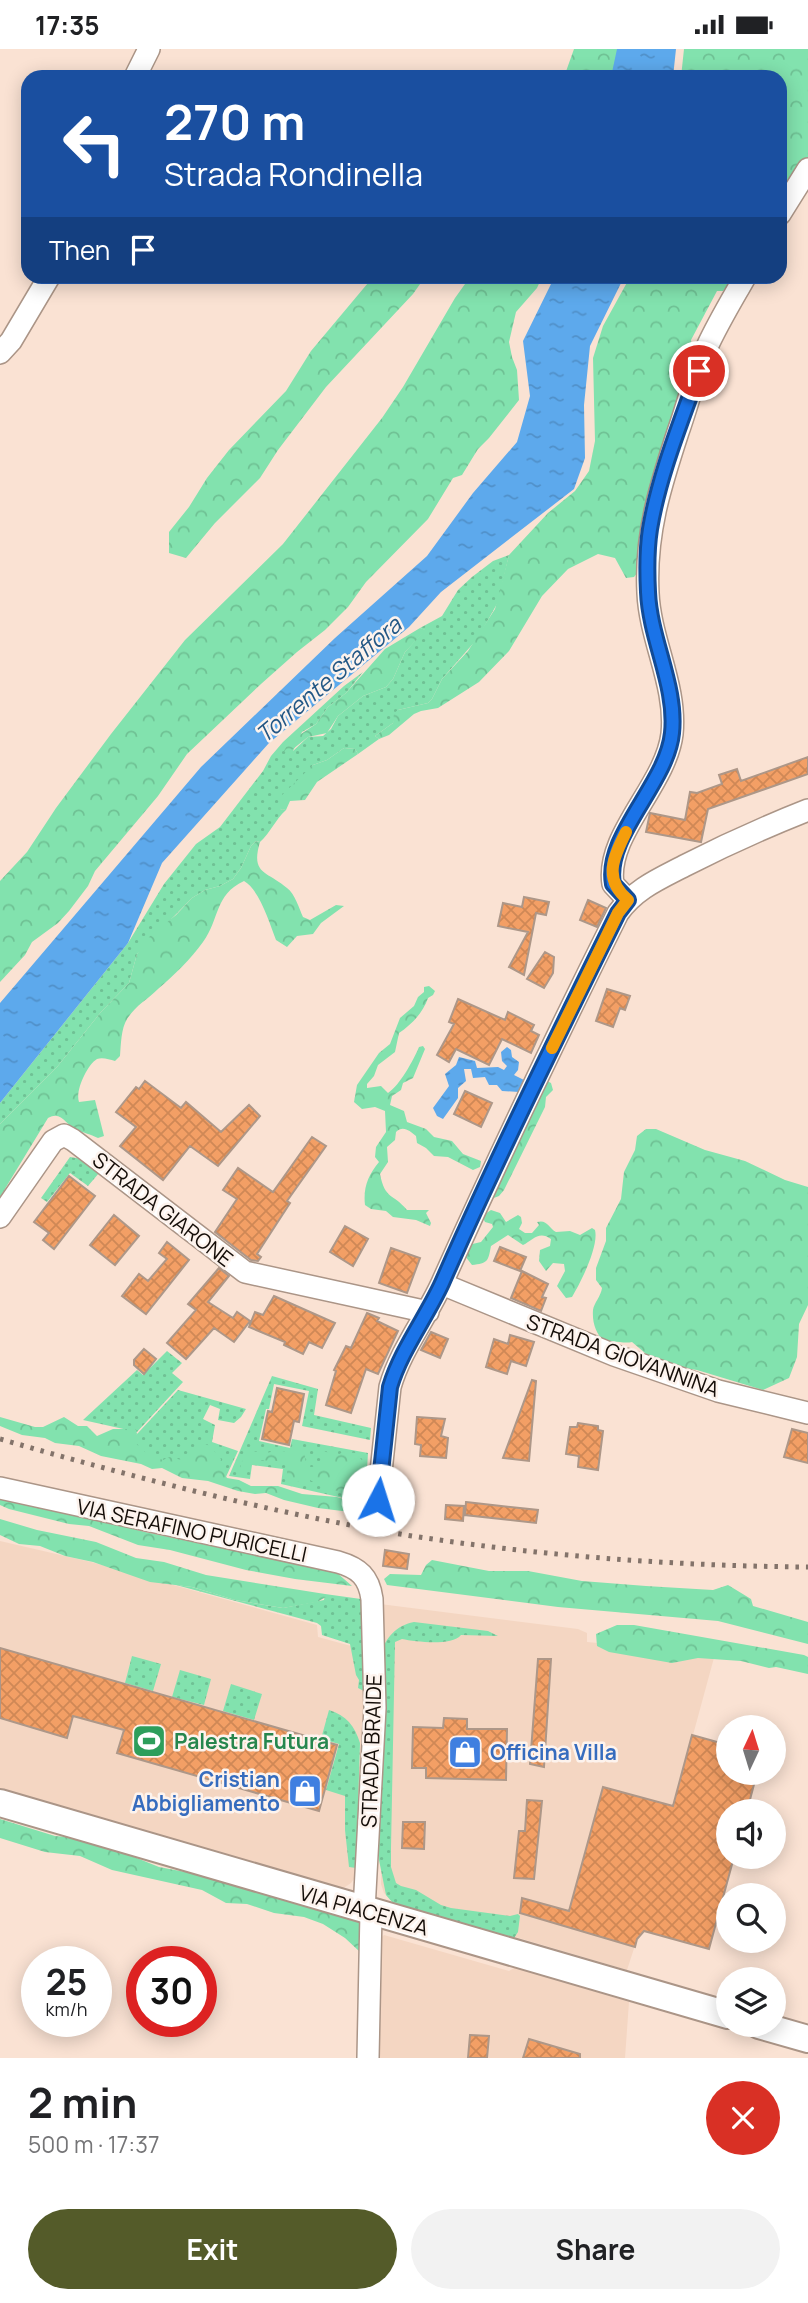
<!DOCTYPE html>
<meta charset="utf-8">
<style>
body{margin:0;font-family:Manrope,sans-serif;background:#f2f2f2;color:#202124;height:100vh;display:flex;flex-direction:column;font-size:26px;white-space:nowrap}
*{box-sizing:border-box;margin:0}
p{font-size:23px;color:#757577}
.icon{flex:none;width:38px;height:38px;fill:none;stroke:currentColor;stroke-width:2;stroke-linecap:round;stroke-linejoin:round}
.map{position:relative;height:2009px;overflow:hidden}
.details{display:flex;flex-direction:column;background:#fff;flex:1}
.details>*{flex:none}
.banner{position:absolute;left:21px;top:21px;width:766px;height:214px;border-radius:21px;box-shadow:0 4px 18px #0003;background:#1a4fa0;color:#fff;overflow:hidden}
.needle{width:46px;rotate:4deg}
.tools{position:absolute;left:716px;top:1666px;display:grid;gap:14px}
.tools a{display:grid;place-items:center;width:70px;height:70px;border-radius:50%;background:#fff;box-shadow:0 4px 18px #0003;font-size:35px}
.speed{position:absolute;left:21px;top:1897px;display:flex;gap:14px;font-size:35px;font-weight:700;text-align:center}
.speed>*{display:grid;place-content:center;width:91px;height:91px;border-radius:50%;background:#fff;box-shadow:0 4px 18px #0003;line-height:1}
.speed small{font-size:18px;font-weight:400}
.speed .limit{border:10px solid #d22;background:#fff;color:#111}
.pin{position:absolute;display:grid;place-items:center;width:60px;height:60px;color:#fff;margin:-30px;border:4px solid #fff;border-radius:50%;box-shadow:0 2px 7px #0007}
.me{position:absolute;width:77px;margin:-38px;rotate:5deg;stroke-linejoin:round;filter:drop-shadow(0 0 5px #0008)}
.turn{display:flex;align-items:center;gap:24px;height:147px;padding:0 28px;font-size:32px}
.turn .icon{width:91px;height:91px;stroke-width:2.5}
.turn b{display:block;font-size:49px;line-height:60px}
.then{display:flex;align-items:center;height:66px;padding:0 28px;background:#0003;gap:14px;font-size:26px}
.round{display:grid;place-items:center;flex:none;width:74px;height:74px;border-radius:37px;background:#f2f2f2}
.headline{display:flex;align-items:center;justify-content:space-between;height:119px;padding:0 28px}
h1{font-size:42px;font-weight:700;line-height:52px}
.button{display:flex;gap:14px;margin-top:auto;padding:14px 28px}
.button a{flex:1;height:80px;border-radius:42px;background:#545b29;color:#fff;font-size:28px;font-weight:700;line-height:80px;text-align:center}
.button a+a{background:#f2f2f2;color:#202124}
.status{display:flex;justify-content:space-between;align-items:center;height:49px;padding:0 35px;background:#fff;direction:ltr}
.status svg{height:19px;fill:currentColor}
.map>svg:first-child{display:block}
.built{fill:#f4d6c2}
.green{fill:url(#green-dots)}
.forest{fill:url(#forest-crowns)}
.water{fill:url(#water-ripples)}
.building{fill:url(#building-cross-hatch);stroke:#ad9788;stroke-width:2}
.lines{fill:none;stroke-linecap:round;stroke-linejoin:round}
.minor-casing{stroke:#ab9587;stroke-width:24}
.major-casing{stroke:#ab9587;stroke-width:30}
.minor{stroke:#fff;stroke-width:21}
.major{stroke:#fff;stroke-width:26}
.rail{stroke:#83736a;stroke-width:5;stroke-dasharray:3.5 7;stroke-linecap:butt}
.route-casing{stroke:#114b97;stroke-width:18}
.route{stroke:#1a73e8;stroke-width:12}
.slow{stroke:#f59e0b;stroke-width:12}
.labels{text-anchor:middle;dominant-baseline:central;stroke-width:5;stroke-linejoin:round;paint-order:stroke}
.street-label{font-size:21px;fill:#140d08;stroke:#fdf3ed}
.leisure-label{font-size:21px;font-weight:bold;fill:#27864d;stroke:#fdf3ed;text-anchor:start}
.shop-label{font-size:21px;font-weight:bold;fill:#366cbe;stroke:#fdf3ed;text-anchor:start}
.water-label{font-size:23px;font-style:italic;fill:#235785;stroke:#fdf3ed}
</style>
<div class="status"><b>17:35</b><svg viewBox="0 0 49 12"><path d="M0 12V9h3v3zM5 12V6h3v6zM10 12V3h3v9zM15 12V0h3v12zM26 1h20v11H26zM47 4h2v5h-2z"/></svg></div>
<div class="map">
<svg width="808" height="2009" viewBox="0 0 808 2009">
<defs>
<pattern id="green-dots" width="8" height="8" patternUnits="userSpaceOnUse" patternTransform="scale(1.75)"><rect width="8" height="8" fill="#82e2ae"/><path d="M2 2h.1M6 6h.1" fill="none" stroke="#6fc194" stroke-width="1.8" stroke-linecap="round"/></pattern>
<pattern id="forest-crowns" width="20" height="18" patternUnits="userSpaceOnUse" patternTransform="scale(1.75)"><rect width="20" height="18" fill="#82e2ae"/><path d="M2 6a3 3 0 1 1 6 0M12 15a3 3 0 1 1 6 0" fill="none" stroke="#6fc194"/></pattern>
<pattern id="water-ripples" width="26" height="14" patternUnits="userSpaceOnUse" patternTransform="scale(1.75)"><rect width="26" height="14" fill="#5da9ec"/><path d="M2 4q2-2 4 0t4 0M15 11q2-2 4 0t4 0" fill="none" stroke="#5090c9"/></pattern>
<pattern id="building-cross-hatch" width="8" height="8" patternUnits="userSpaceOnUse" patternTransform="scale(1.75)"><rect width="8" height="8" fill="#f39f65"/><path d="M0 0l8 8M0 8l8-8" fill="none" stroke="#cf8856"/></pattern>
</defs>
<rect width="100%" height="100%" fill="#fae2d3"/>
<path class="built" d="M0 1492 91 1513 317 1576 318 1588 366 1601 368 1650 356 1827 351 1834 342 1840 327 1838 0 1740Z
M380 1555 578 1580 587 1584V1593L715 1605 693 1686 728 1696V1724H757L747 1762H728V1808H734L709 1900 640 1881 627 1921 391 1851 384 1844 381 1835 385 1650Z
M384 1886 509 1922 516 1918 629 1953 625 2009H374L376 1894Z"/>
<path class="green" d="M509 506 498 553 478 589 442 630 432 650 428 654 398 661 393 674 375 687 379 690 358 705 355 700 344 699 327 711 313 716 280 760 286 761C275 771 271 783 260 793L256 792 251 797 241 819 233 830 220 837 205 841 192 849 137 905 129 934 101 963 57 1018 0 1075V1054L128 894 164 835 196 795 220 778 263 722 271 707 283 693 344 637 363 623 346 644 328 658 316 675 302 683 293 702 308 688 323 687 331 680 338 667 363 647 386 638 393 630 405 603 425 581 420 579 442 567 458 541 472 528 493 512Z
M70 1108 82 1110 99 1124 88 1137 70 1124 47 1153 41 1149Z
M167 1302 182 1314 172 1324 183 1333 137 1383 83 1371 137 1321 143 1326Z
M272 1327 318 1340 314 1366 371 1379 370 1391 302 1377 309 1342 274 1335 269 1360H266L259 1392 290 1399 292 1390 368 1404 365 1454 281 1435 283 1420 252 1416 250 1430 229 1427Z
M178 1341 246 1360 241 1368 234 1374 218 1371 220 1360 210 1356 203 1370 215 1376 212 1393 238 1402 225 1430 118 1402 138 1384Z
M176 1536 192 1538 235 1551 283 1559 324 1551 325 1545 361 1550 363 1551 364 1642 358 1639 359 1631 356 1626 350 1595 322 1586 321 1577 317 1574Z
M414 1573 488 1582 498 1587 461 1586C452 1597 417 1593 402 1590L395 1593 391 1799V1818L396 1834 401 1837 416 1841 441 1856 451 1859 510 1867 518 1865 520 1867 518 1883 514 1889 421 1864 392 1853 386 1846 379 1811 380 1605C387 1588 395 1577 414 1573Z
M132 1607 161 1615 153 1642 125 1634Z
M180 1621 211 1630 204 1656 172 1648Z
M231 1635 262 1645 254 1671 223 1662Z
M329 1661C346 1666 355 1677 360 1694L356 1819 349 1818 345 1781V1747L326 1741 339 1695 321 1690Z"/>
<path class="forest" d="M574 0H636L632 28H564Z
M684 0H808V119L781 153 780 28H681Z
M373 228H425L413 245 326 338 278 401 260 429 215 474 186 509 169 504V483L189 458 207 429 229 401 286 342 311 302Z
M470 228H542L537 239 516 263 509 293 512 308 517 321 519 351 489 389 478 400 462 426 453 429 428 470 366 533 348 558 325 581 297 603 261 635 187 705 158 747 95 822 88 837 69 862 58 874 32 893 25 906 0 933V832L27 803 56 759 111 685 185 591 283 495 382 369 403 338 455 249Z
M630 228H734L723 242H717L691 291 692 301 681 336 682 343 642 518 634 528 626 529 615 509 598 505 568 520 542 547 509 602 479 633 438 659 421 662 414 665 389 686 379 690 375 687 393 674 394 664 398 661 428 654 432 650 442 630 468 602 495 560 509 506 548 464 575 442 589 422 595 392 593 309 603 277Z
M420 579 426 581 405 603 393 630 386 638 363 647 338 667 327 684 308 688 288 704 284 702 289 693 316 675 328 658 346 644 385 600Z
M344 699 355 700 358 705 317 733 305 751 290 752 286 761 280 760 282 746 313 716 327 711Z
M256 792 260 793C250 826 268 822 287 839 295 845 299 859 303 868L310 871 336 856 344 857 321 874 313 885 297 887 287 898 276 891C270 875 259 840 244 832 214 846 220 870 203 893 191 910 174 926 158 940 147 951 136 956 127 970 121 980 121 995 120 1007L115 1012C109 1010 102 1008 97 1010 87 1016 75 1042 79 1053L95 1051 104 1087 98 1089C90 1085 84 1084 77 1081 65 1076 62 1061 48 1069L0 1148V1075L57 1018 101 963 129 934 137 905 150 887 176 866 192 849 205 841 220 837 233 830 241 819 251 797Z
M429 937 435 942 433 946 428 949C423 964 411 976 399 984L395 1003 378 1016 374 1027 367 1035V1039L381 1037 388 1044C400 1036 413 1012 419 998L423 997 425 1000 413 1029 403 1034 401 1041 392 1047 390 1056 404 1062 407 1073 426 1080 434 1088 452 1092 463 1105 481 1112 480 1118 473 1121 448 1108 434 1107 426 1099 417 1094 416 1087C410 1082 403 1076 396 1083L395 1091 387 1098 388 1113 380 1125C385 1151 393 1144 407 1161H429L426 1164 431 1174 430 1177 416 1171 393 1168 386 1162 371 1160 365 1156C363 1139 368 1126 379 1113L375 1108 376 1098 386 1083 385 1062 375 1058 362 1060 354 1053 357 1036 379 1004 390 995 400 969 414 957 418 948 424 943V938Z
M547 1032 551 1034 553 1041 546 1048 545 1058 504 1141 499 1147 491 1150Z
M646 1080H656L705 1101 745 1112 785 1131 808 1138V1256L799 1275 797 1308 789 1329 763 1341 697 1321 658 1315 632 1293C622 1295 614 1290 605 1294 596 1285 592 1274 593 1261 594 1254 601 1247 602 1239L596 1231V1219L606 1192V1179L621 1150 624 1123 635 1101 637 1087Z
M491 1161 500 1164 506 1173 518 1166 521 1168 522 1174 519 1180 525 1184H532L539 1176 537 1173C547 1170 549 1179 556 1183L570 1182 580 1186 592 1179 595 1181C599 1197 581 1233 572 1248L566 1249 557 1237 565 1222 564 1215 553 1214 546 1222 539 1212 540 1201 550 1197 551 1190C539 1181 533 1191 523 1196L508 1186 491 1197C488 1213 488 1214 472 1216L465 1207 468 1196 481 1193 493 1178 492 1175 485 1173 482 1167Z
M0 1368 35 1378H43L64 1368 78 1377H87L97 1387 113 1380H136L137 1385 134 1391C140 1402 151 1407 163 1411L169 1408 182 1411 205 1395 210 1397 221 1410 220 1417 227 1429 239 1431 251 1437H278L302 1445 337 1448 356 1454 355 1461 350 1463 318 1459 284 1451 266 1444 255 1445 238 1442 208 1432 182 1429 162 1419 152 1420 141 1415 101 1407 79 1397 55 1394 45 1389 22 1386 0 1377Z
M296 1399 304 1401 306 1415 311 1418 319 1417 322 1412 315 1403 319 1400 336 1407 343 1403 356 1404 365 1415 356 1427 358 1439 353 1443 327 1441 310 1431C300 1432 295 1436 287 1429V1415L278 1412 252 1411 244 1422 240 1419C247 1390 260 1410 276 1401L288 1403Z
M0 1446 145 1483 336 1523 352 1537 295 1530 246 1521 170 1501 138 1496 89 1477 69 1475 9 1460 0 1456Z
M0 1470 37 1481 96 1493 136 1509 164 1513 206 1526 325 1545 326 1548 317 1553 283 1559 235 1551 192 1538 150 1533 93 1513 65 1507 40 1497 19 1495 0 1486Z
M432 1511 489 1522H528L582 1532 646 1537 713 1541 728 1536 751 1550 753 1557 808 1573V1595L718 1572 558 1558 387 1536 384 1530 390 1525 421 1526 426 1516Z
M617 1576H634L804 1606 808 1608V1625L776 1618 769 1619 741 1612 698 1609 672 1614 609 1603 597 1597 596 1585Z
M0 1770 55 1787 79 1789 107 1797 159 1818 217 1829 285 1852 340 1864 353 1869 369 1878 360 1903 345 1889 323 1875 304 1868 274 1864 247 1855 226 1854 202 1841 112 1821 80 1807 45 1803 0 1789Z"/>
<path class="water" d="M617 0H676L673 28H611Z
M551 228H624L590 297 584 356 585 409 574 440 441 543 409 578 269 694 162 814 128 894 0 1054V954L201 718 335 589 427 507 473 444 517 393 530 347 523 292 551 235Z
M507 998 511 1001 512 1008 519 1013 518 1021 514 1026 526 1032 519 1043 502 1042 497 1036H489L485 1028 473 1029 471 1020H464L466 1032 458 1039V1049L443 1070 437 1067 433 1059 449 1037 445 1025 456 1016 459 1008 475 1012 477 1019 498 1018 504 1021 507 1017 502 1012 501 1003Z"/>
<path class="building" d="M808 708V725L708 760 701 793 646 783 650 764 685 771 690 743 697 744 722 735 719 726 737 720 741 732Z
M524 848 549 853 546 866 536 864 524 926 509 918 528 883 498 877 503 854 522 858Z
M588 851 606 859 597 878 580 871Z
M545 903 554 908 553 924 544 939 527 930Z
M607 940 630 947 625 961 620 959 613 978 596 972Z
M458 950 505 971 508 963 534 976 531 982 539 986 531 1004 502 990 489 1016 456 1000 449 1013 437 1006 454 975 449 973Z
M145 1032 181 1059 186 1053 221 1083 249 1056 260 1067 218 1117 190 1097 163 1131 120 1097 136 1078 116 1063 136 1038 139 1040Z
M465 1042 492 1054 481 1078 454 1065Z
M312 1088 326 1097 287 1152 290 1154 257 1205 261 1208 258 1212 251 1211 215 1183 237 1150 223 1141 238 1119 273 1143Z
M69 1127 95 1147 54 1200 43 1191 49 1184 34 1173Z
M114 1166 139 1187 115 1216 90 1196Z
M345 1177 368 1190 353 1217 330 1203Z
M167 1193 189 1211 146 1265 122 1247 139 1225 148 1232 167 1210 159 1204Z
M500 1198 526 1208 520 1222 494 1212Z
M391 1199 420 1209 407 1244 379 1234Z
M219 1219 229 1227 208 1253 233 1269 237 1263 250 1272 234 1293 214 1279 186 1310 167 1294 196 1261 188 1255Z
M522 1222 548 1235 542 1248 546 1249 541 1262 511 1249Z
M274 1247 335 1274 322 1299 309 1293 303 1305 284 1296 285 1293 249 1278 255 1263 263 1266Z
M367 1264 379 1269 377 1272 398 1282 378 1325 366 1320 351 1364 326 1356 336 1322 334 1321 346 1297 351 1299Z
M431 1283 448 1290 440 1309 421 1301Z
M510 1286 534 1293 526 1317 511 1312 507 1325 486 1318 494 1290 508 1295Z
M144 1300 156 1310 144 1325 134 1316V1311Z
M532 1331 536 1332 529 1412 503 1409Z
M277 1339 304 1345 299 1373 294 1372 289 1396 262 1390 268 1362 272 1363Z
M417 1368 445 1370 441 1387 448 1389 446 1409 420 1407 421 1396 415 1395Z
M578 1374 598 1377V1381L603 1382 598 1421 578 1418 579 1407 566 1405 570 1378H577Z
M792 1380 808 1384V1414L784 1408Z
M466 1453 538 1461 536 1474 465 1466Z
M446 1456 464 1457 463 1472 445 1470Z
M385 1501 409 1505 407 1520 383 1517Z
M0 1599 337 1696 319 1762 117 1704 124 1681 73 1667 67 1689 0 1669Z
M538 1610H551L544 1718 530 1715Z
M444 1669 467 1670V1680H507L506 1731 426 1729V1719H412L413 1678 443 1679Z
M692 1686 728 1696V1724H757L747 1762H728V1808H734L709 1900 644 1882 637 1890 635 1898 520 1864 522 1849 569 1862 603 1738 673 1757Z
M527 1751 542 1752 534 1830 514 1829 519 1782H525Z
M403 1773H425L424 1800 402 1799Z
M470 1986 489 1987 487 2009H468Z
M529 1990 580 2005V2009H523Z"/>
<g class="lines">
<g class="minor-casing">
<path id="minor" d="M135 28 149 0
M780 165 808 120
M0 304 11 292 49 228
M628 851 613 835C605 786 666 736 672 685 677 637 650 591 648 544 645 485 660 438 678 383 688 355 695 325 707 298 718 274 732 251 745 228
M0 1168 53 1092 64 1086 73 1091 245 1223 428 1263
M442 1235 614 1306 718 1342 808 1364
M0 1439 338 1513C359 1519 369 1528 372 1550L375 1659 364 1861
M378 1451 390 1338C400 1302 426 1269 442 1234 498 1109 557 986 618 864 635 840 659 830 684 817 725 796 765 778 808 761
M368 2009 371 1863"/>
</g>
<g class="major-casing">
<path id="major" d="M0 1754 728 1966
M759 1976 808 1990"/>
</g>
<use href="#minor" class="minor"/>
<use href="#major" class="major"/>
<path class="rail" d="M0 1390C136 1429 272 1464 412 1487 543 1507 676 1517 808 1518"/>
</g>
<g class="lines">
<g class="route-casing">
<path id="route" d="M378 1451 390 1338C401 1301 426 1269 442 1234 497 1109 558 986 618 864L628 851 613 835C604 787 667 735 672 684 677 637 650 591 648 543 647 523 647 499 650 480 659 426 681 373 699 322"/>
</g>
<use href="#route" class="route"/>
<path class="slow" d="M552 999 618 864 628 851C603 830 613 809 626 783"/>
</g>
<defs>
<g id="stadium-square" transform="scale(1.75)"><rect x="-9" y="-9" width="18" height="18" rx="4" fill="#2e9e5b" stroke="#fdf3ed"/><path d="M0-5a6.5 5 0 1 0 0 10a6.5 5 0 1 0 0-10ZM-3.5-1.8h7v3.6h-7Z" fill="#fff"/></g>
<g id="shop-square" transform="scale(1.75)"><rect x="-9" y="-9" width="18" height="18" rx="4" fill="#3f7fe0" stroke="#fdf3ed"/><path d="M-5-2.5h2.3a2.7 3.5 0 0 1 5.4 0H5L5.5 6h-11ZM-1.5-2.5h3a1.5 2.3 0 0 0-3 0Z" fill="#fff"/></g>
</defs>
<g fill-rule="evenodd">
<use href="#stadium-square" x="149" y="1692"/>
<use href="#shop-square" x="465" y="1703"/>
<use href="#shop-square" x="305" y="1742"/>
</g>
<g class="labels">
<g class="street-label">
<text transform="translate(163 1160) rotate(38)">STRADA GIARONE</text>
<text transform="translate(623 1306) rotate(20)">STRADA GIOVANNINA</text>
<text transform="translate(192 1481) rotate(12)">VIA SERAFINO PURICELLI</text>
<text transform="translate(371 1702) rotate(-88)">STRADA BRAIDE</text>
<text transform="translate(364 1861) rotate(16)">VIA PIACENZA</text>
</g>
<g class="leisure-label">
<text x="174" y="1692">Palestra Futura</text>
</g>
<g class="shop-label">
<text x="490" y="1703">Officina Villa</text>
<text x="280" y="1730" text-anchor="end">Cristian<tspan x="280" dy="24">Abbigliamento</tspan></text>
</g>
<g class="water-label">
<text transform="translate(328 630) rotate(-40)">Torrente Staffora</text>
</g>
</g>
</svg>
<div class="tools">
<a><svg class="needle" viewBox="-14 -14 28 28"><path d="M0-13l5 13h-10z" fill="#e53935"/><path d="M0 13l5-13h-10z" fill="#757577"/></svg></a>
<a><svg class="icon" aria-label="sound" viewBox="0 0 24 24"><path d="M4 9h4l5-4v14l-5-4H4zM17 9q2 3 0 6"/></svg></a>
<a><svg class="icon" aria-label="search" viewBox="0 0 24 24"><circle cx="10" cy="10" r="6"/><path d="M15 15l6 6"/></svg></a>
<a><svg class="icon" aria-label="layers" viewBox="0 0 24 24"><path d="M12 4l9 5-9 5-9-5zM3 14l9 5 9-5"/></svg></a>
</div>
<div class="speed"><div>25<small>km/h</small></div><div class="limit">30</div></div>
<div class="pin" style="left:699px;top:322px;background:#d93025"><svg class="icon" aria-label="arrive" viewBox="0 0 24 24"><path d="M6 21V4h12l-3 4 3 4H6"/></svg></div>
<svg class="me" style="left:378px;top:1451px" viewBox="-20 -20 40 40"><circle r="19" fill="#fff"/><path d="M0-13L10 11 0 6-10 11z" fill="#1a73e8"/></svg>
<div class="banner">
<div class="turn"><svg class="icon" aria-label="left" viewBox="0 0 24 24"><path d="M17 20v-9H6M10 6l-5 5 5 5"/></svg><div><b>270 m</b>Strada Rondinella</div></div>
<div class="then">Then<svg class="icon" aria-label="arrive" viewBox="0 0 24 24"><path d="M6 21V4h12l-3 4 3 4H6"/></svg></div>
</div>
</div>
<section class="details">
<div class="headline"><div><h1>2 min</h1><p>500 m · 17:37</p></div><a class="round" style="background:#d93025;color:#fff"><svg class="icon" aria-label="close" viewBox="0 0 24 24"><path d="M6 6l12 12M18 6L6 18"/></svg></a></div>
<div class="button"><a>Exit</a><a>Share</a></div>
</section>
